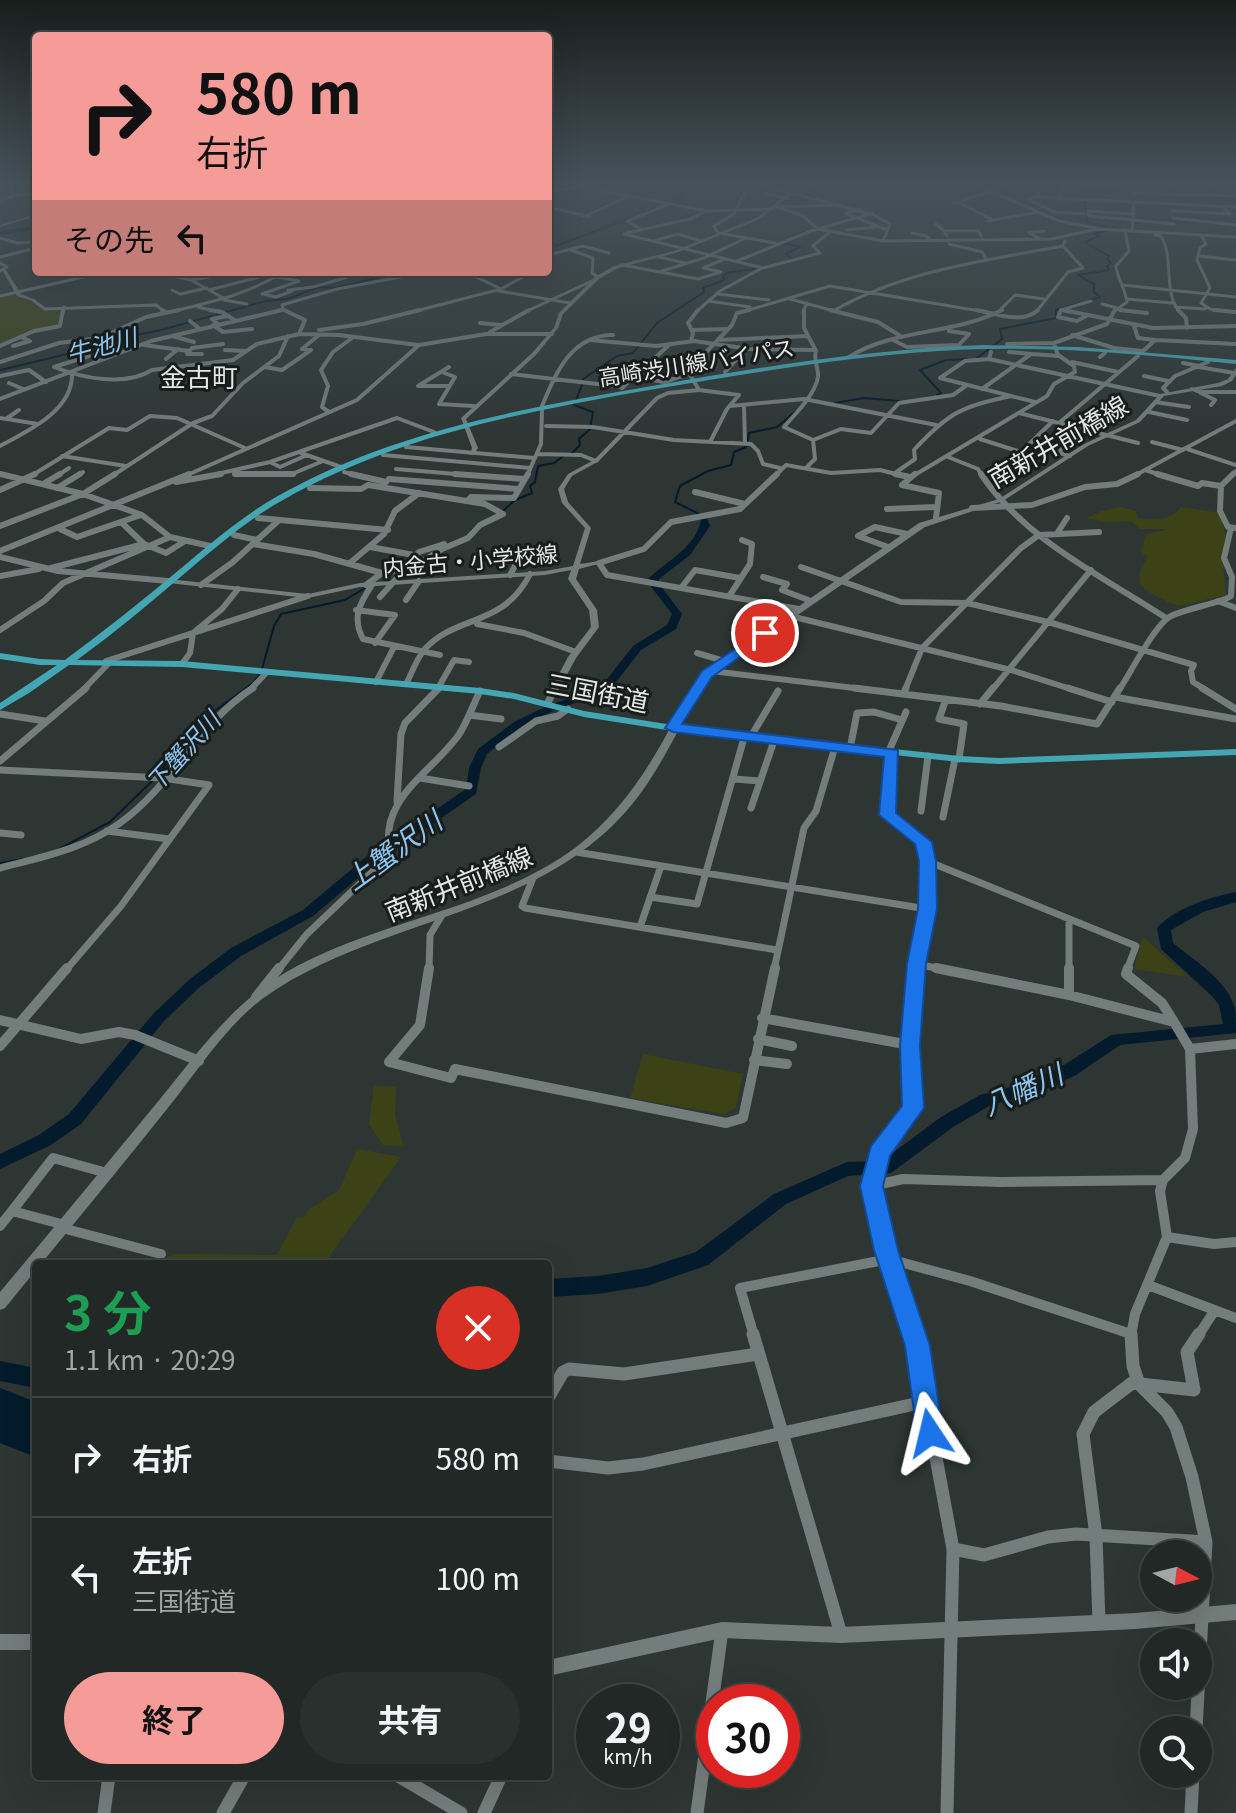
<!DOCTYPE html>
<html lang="ja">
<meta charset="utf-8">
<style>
body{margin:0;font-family:Georgia,"Noto Sans JP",serif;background:#2a302e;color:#f1f3f6;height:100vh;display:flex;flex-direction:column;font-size:30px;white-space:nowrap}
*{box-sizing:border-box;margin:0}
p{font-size:26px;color:#a2a6a7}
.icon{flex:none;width:44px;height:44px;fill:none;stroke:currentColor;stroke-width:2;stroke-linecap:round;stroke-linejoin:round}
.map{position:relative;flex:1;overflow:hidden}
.side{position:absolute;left:32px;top:1260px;width:520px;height:520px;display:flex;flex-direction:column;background:#222826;border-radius:8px;box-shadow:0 8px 32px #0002,0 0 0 2px #3f4443}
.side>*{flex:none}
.hud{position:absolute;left:32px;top:32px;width:520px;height:244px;border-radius:8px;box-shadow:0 8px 32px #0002,0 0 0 2px #3f4443;background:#f59b98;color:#111;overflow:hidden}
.needle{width:52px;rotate:97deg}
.buttons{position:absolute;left:1140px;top:1540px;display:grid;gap:16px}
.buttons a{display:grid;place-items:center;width:72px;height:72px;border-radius:50%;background:#222826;box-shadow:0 8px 32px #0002,0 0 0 2px #3f4443;font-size:40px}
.speed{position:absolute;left:576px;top:1684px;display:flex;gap:16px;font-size:40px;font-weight:700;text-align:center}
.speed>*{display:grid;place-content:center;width:104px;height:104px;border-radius:50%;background:#222826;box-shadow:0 8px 32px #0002,0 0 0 2px #3f4443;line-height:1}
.speed small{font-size:20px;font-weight:400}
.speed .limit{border:12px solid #d22;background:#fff;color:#111}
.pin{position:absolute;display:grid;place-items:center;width:68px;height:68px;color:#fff;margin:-34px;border:4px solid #fff;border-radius:50%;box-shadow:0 2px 8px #0007}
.me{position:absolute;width:88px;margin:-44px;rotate:350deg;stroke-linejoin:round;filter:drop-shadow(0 0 6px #0008)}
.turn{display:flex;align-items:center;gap:28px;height:168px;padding:0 32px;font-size:36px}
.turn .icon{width:104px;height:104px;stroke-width:2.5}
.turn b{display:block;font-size:56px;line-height:68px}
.then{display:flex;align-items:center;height:76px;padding:0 32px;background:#0003;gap:16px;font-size:30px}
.round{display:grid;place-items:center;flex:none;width:84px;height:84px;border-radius:42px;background:#2a302e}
.headline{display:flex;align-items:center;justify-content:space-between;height:136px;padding:0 32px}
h1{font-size:48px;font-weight:700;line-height:60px;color:#1e9e55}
.button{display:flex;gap:16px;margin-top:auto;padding:16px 32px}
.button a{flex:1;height:92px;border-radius:48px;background:#f59b98;color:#111;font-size:32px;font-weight:700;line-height:92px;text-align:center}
.button a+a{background:#2a302e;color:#f1f3f6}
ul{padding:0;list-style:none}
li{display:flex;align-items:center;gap:24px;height:120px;padding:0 32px;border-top:2px solid #3f4443}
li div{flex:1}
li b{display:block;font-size:30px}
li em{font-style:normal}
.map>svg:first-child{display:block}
.green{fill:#3c4216}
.water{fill:#031b2c}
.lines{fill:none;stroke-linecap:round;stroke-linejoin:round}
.stream{stroke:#031b2c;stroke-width:2}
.canal{stroke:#031b2c;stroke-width:3}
.river{fill:#031b2c;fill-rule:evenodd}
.minor-far5{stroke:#737d7b;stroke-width:3}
.minor-far4{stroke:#737d7b;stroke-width:4}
.minor-far3{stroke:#737d7b;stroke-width:6}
.minor-far2{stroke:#737d7b;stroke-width:7}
.minor-far1{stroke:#737d7b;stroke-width:10}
.minor{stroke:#737d7b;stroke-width:13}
.tertiary{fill:#737d7b;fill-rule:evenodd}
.secondary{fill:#737d7b;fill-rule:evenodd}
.primary{fill:#44a6b3;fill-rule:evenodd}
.route{fill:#1a73e8;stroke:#114b97;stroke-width:2}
.labels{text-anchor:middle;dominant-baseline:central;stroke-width:6;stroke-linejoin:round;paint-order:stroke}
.far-street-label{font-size:22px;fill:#e3e8e7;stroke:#181c1b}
.far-water-label{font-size:24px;font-style:italic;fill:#8cc6f1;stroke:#181c1b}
.far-quarter-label{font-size:26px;fill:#e3e8e7;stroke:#181c1b}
.street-label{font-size:26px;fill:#e3e8e7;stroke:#181c1b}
.water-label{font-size:28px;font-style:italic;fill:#8cc6f1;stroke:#181c1b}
</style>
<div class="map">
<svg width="1236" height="1813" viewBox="0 0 1236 1813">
<rect width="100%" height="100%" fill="#2d3633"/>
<path class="green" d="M13 294 35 303 43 310 63 309 59 325 33 330 0 345V297Z
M1121 507 1136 511 1138 518C1154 521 1171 521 1181 507L1220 513 1226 536 1222 554 1226 595 1178 606 1168 602 1147 591 1139 582 1140 570 1148 557 1140 551 1143 548 1145 535 1168 529H1140L1130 521 1109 522 1087 518 1101 511Z
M1143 937 1188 977 1134 969Z
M643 1054 743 1074 736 1107 724 1114 630 1098Z
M374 1086 396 1087 395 1115 404 1147 383 1145 369 1124Z
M357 1149 401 1157 324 1264H161L166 1257 177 1254 277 1255 297 1217 304 1218 308 1210 339 1190Z"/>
<path class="water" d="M0 1388 36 1402V1452L33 1456 0 1443Z"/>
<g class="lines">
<path class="stream" d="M1085 201 1087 222 1112 228
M673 202 682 198 678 194 685 191 682 189 693 185H736
M792 237 804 232
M1085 242 1109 256 1107 259 1111 263 1107 266 1109 270 1078 275 1094 284V292L1100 297 1089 300
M1085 242 1100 236 1094 234 1108 230
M783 243 800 247 786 254 793 260
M548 249 667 204
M96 343 161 330 266 301 288 299 318 287 335 288 381 277 377 272
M977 358 1002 339 1000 329 1056 318V310L1080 303
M0 370 76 352
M583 379 617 356 633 353 657 323 704 292 703 288 724 280 723 276 727 273 760 268
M937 395 941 393 920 370 946 360 966 359
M835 403 864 398 899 401
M572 453 580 445 579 439 590 429 593 412 574 405 582 385
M503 511 515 500 532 493 530 486 535 482 538 466 554 463 562 457
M699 514 675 502 680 486 708 471 731 465 734 452 746 447 749 433 777 427 796 411
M471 531 480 522
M262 669 274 626 281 614 345 600 365 588
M156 776 212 713 253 683 259 675
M59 849 110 822 152 781
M0 863 22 859"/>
<path class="canal" d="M789 185 804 187"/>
<path class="river" d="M1194 185H1200L1236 200V204Z
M36 226V230L0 235V231Z
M701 518H707L710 526 690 555 659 579V584L682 614 676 629 641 650 609 691 555 710 522 726 487 754 481 768 476 794 376 863 313 916 241 956 200 987 164 1021 81 1124 51 1145 0 1169V1154L39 1135 69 1114 154 1013 190 979 231 948 303 910 366 857 466 789 469 768 478 749 514 722 547 706 601 687 633 646 667 625 672 614 649 584V578C668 560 698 546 701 518Z
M1236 892V902L1203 912 1171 930 1173 943C1194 960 1227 980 1235 1008 1236 1015 1236 1025 1236 1033L1120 1045 1076 1075 1043 1091 991 1105 953 1127 891 1173 848 1176 786 1204 708 1265 647 1286 598 1294 548 1297V1279L598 1276 647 1268 696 1252 774 1194 847 1162 882 1161 941 1117 980 1095 1033 1081 1064 1065 1111 1035 1223 1024 1219 1005 1213 997 1161 949 1157 928C1175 908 1210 897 1236 892Z
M0 1361 36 1368V1388L0 1381Z"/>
<path class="minor-far5" d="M753 185 745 192 734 214 714 226 718 233 775 243
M761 185 874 215 890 224 883 241
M977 185 1059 221 1095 228
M1051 185 1029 200 1056 212
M1082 185 1131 188
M1170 185 1184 187 1186 195
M577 186 707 211 774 209
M548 193 578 186
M1132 193 1236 196
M766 194 787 198
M15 195 36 194
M1035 197 1236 207
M1058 199 1066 185
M0 201 15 195 8 185
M960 203 993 220
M953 204 1007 185
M548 207 590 217
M777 207 803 216 818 229 883 241 1052 239 1097 229 1236 237
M778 207 836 205
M860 210 845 213 885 229
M1088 211 1133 214
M1172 211 1230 214 1222 206
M1053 212 1088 214
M587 215 627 197
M1089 216 1133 220
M1173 218 1236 225
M1133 220 1174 224
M988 221 1038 212
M936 224 944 231
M642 230 627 221 669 204
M847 230 876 227
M1132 230 1134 201
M627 233 690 219 706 211
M912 233 926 236 932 241
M624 234 763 268 820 253 813 246 831 231
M1155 235 1161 236C1175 259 1162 292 1180 312
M1201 235 1206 244 1200 248 1197 260 1210 288 1201 303 1210 309 1232 312
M947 236 944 231H979L981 236
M0 238 17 243 36 242
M1039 238 1029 233 1044 231
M656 240 678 234 701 241
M949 244 982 252 987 260
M571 250 593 258 592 273 598 277
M548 255 583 246 609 253
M1199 256 1236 260
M0 257 36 248
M659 257 685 263
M737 261 811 231 873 213
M0 263 7 267 0 271
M622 265 698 279 721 272 703 268 725 259
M662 271 704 258 746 238
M155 272 191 280 225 299
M329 272 332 273
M191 280 238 272
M1123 285 1236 297
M501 289 532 272
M172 290 180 294 207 288
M209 290 267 275 299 281 262 294 276 297 292 291 288 290
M288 290 313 287 365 272
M499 291 570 303
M718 294 769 300
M0 296 105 272
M790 299 838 312
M1127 299 1172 303
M224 300 247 304
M34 301 45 309 156 305 165 312
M708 301 750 307
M1102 304 1117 308
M198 307 220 312
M1175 307 1205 309
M283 309 288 312
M1116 309 1135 312
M833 311C905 270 983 261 1063 246L1065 241
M63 312 64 307
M170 312C211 302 247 295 283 272
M276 312 283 309 282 305 337 289 427 272
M412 312 501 289 466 272
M525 312 596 279
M696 312 720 291 762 268
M742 312 830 286 986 312
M803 312 807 303
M998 312 1015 295 1044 299
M1036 312 1068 272 1083 268 1063 246
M1069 312 1061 310 1091 301
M1113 312 1127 302C1125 288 1117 278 1116 266L1129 251 1125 230"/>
<path class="minor-far4" d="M162 310 166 312
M210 310 222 312 236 321
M284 310 305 320 299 334
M804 310V328L816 351C813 361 819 368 818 377 815 395 795 414 784 427L813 440 815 459 807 467
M830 310 878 322 902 337
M976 310C995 313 1022 325 1038 310
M1061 310 1058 317 1077 321 1086 316
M1063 310 1153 328 1236 326
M1120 310 1147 313
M1178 310 1186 318 1187 328
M1214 310 1236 312
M190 321 200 329
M480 323 501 325
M218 324 212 319 227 316
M213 325 223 332 252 329
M1134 326 1138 338 1155 340
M319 330 363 324 420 310
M692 330 727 329
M490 332 529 310
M1072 335 1114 348 1142 351
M172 336 194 342
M93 340 95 343 76 351 89 356 54 367C82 378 125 387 152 370L233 360 257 344 299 334 339 335 418 345
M590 340 656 346 694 341 750 349 815 350
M718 340 808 336
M893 340 907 347 959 345 969 334 949 331
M691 341 693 333 688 323 698 310
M1007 344 1054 343
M144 345 189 351
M0 346 34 331 60 326 63 310
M13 346 30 341 21 337
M225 350 246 351
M991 352 989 359 965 361 940 378 1035 402
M1009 352 1032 354
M1141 353 1155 340 1236 344
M202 354H187L192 348 223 344
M849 357C895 328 954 335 1002 310
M1100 357 1105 353
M166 359 178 349
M989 359 1160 396
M0 362 59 343 100 338 146 317 179 310
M1072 362 1118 372
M1183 363 1199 366
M265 367 282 370 311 350 302 349 319 335
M1199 367 1234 373
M442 372 455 377 439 404 474 406
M725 372 746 349
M511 374 623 387
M0 376 29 370 46 382
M1144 376 1168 381
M634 377 664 382 688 374
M9 383 23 389
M448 386H418L449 367
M622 388 668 346
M982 389 1031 354 1059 356
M1192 389 1200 392H1236
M699 390 739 395 727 409 710 442
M1167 392 1163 388 1175 376 1208 362
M1201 393 1215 400 1211 405
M0 399 151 341 282 310
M1155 402 1189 407
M542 406C556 373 571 335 613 335
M730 406 804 399 936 425
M744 406 745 444
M329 412 322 407 328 386 321 370 333 352 352 338
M1149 412 1187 420
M1019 413 1138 443
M0 418 38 424
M6 419 19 410
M1059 423 1138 356
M546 426 593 427 674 440 751 444 758 451 763 464 780 468
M980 439 1021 452 1053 421
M813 440 841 429 871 433 899 403 953 395 967 385
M1152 442 1183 450
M0 446C28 431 72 411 72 375
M406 447 534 458
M1187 449 1236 465
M301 453 341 467
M537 454 581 455 596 461 657 398 668 393 699 390 688 371 732 325 737 313 749 310
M383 455 530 468
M62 456 126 466
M1070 456 1059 453 1075 427
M948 457 978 469 982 476
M270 462 280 467 307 455
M396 469 480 476
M1145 470 1164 476
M344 472 359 476
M895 473 915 459 914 450C949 412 961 407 1011 396
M0 474 7 476
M217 474 270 462 397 418 434 432
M235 474H292L323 461
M31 476 109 428 127 430 150 416 177 418 245 448
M57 476 69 468
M77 476 83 472
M112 476 193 423 212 416 243 383 279 356 288 336
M185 476 357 400 419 345 486 334H552
M212 476 221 474
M527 476 541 444 542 410
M775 476 786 465 831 473 880 470 904 476
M913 476 1047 396 1054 384 1075 372 1074 366 1058 355 1054 343 1107 324 1115 310
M1134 476 1236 421
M1231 476 1236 471"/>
<path class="minor-far3" d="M0 474 83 494 142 515 170 537 210 546
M235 474H293
M351 474 386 482
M455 474 524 479
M777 474 740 509 671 522 644 549 599 563 607 575 799 609
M895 474 910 477
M915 474 902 485 939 493 936 518
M981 474C1024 539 1102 576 1166 618
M1157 474 1198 486 1202 483 1221 486
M1233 474 1221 486 1220 511 1228 527 1235 528
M389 479 519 489
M176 482 221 474
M43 484 60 474
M57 488 80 474
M310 488 361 489 368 485 485 504 503 514 480 525 468 538 442 549 398 577 380 597
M0 490 35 474
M695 492 745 504
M468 500 471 497 514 498 528 474
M972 508 1032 505 1085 487 1117 484 1138 474
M887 509 936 507
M258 518 388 530
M121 522 144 544
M0 526 83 494 115 474
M60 529 77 537 141 515
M1058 532 1067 518
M234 535 257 540
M253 544 314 554 382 573 366 585
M370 547 414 555
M888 547 858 536 875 527 907 534
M0 551 189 474
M0 557 58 571 168 581
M350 563 384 534 395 511 419 493
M801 567 901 602 967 603 1048 622 1194 665 1191 671 1193 682 1206 690
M51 568 144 544 166 553 185 541
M382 573 403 570 419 552 444 544
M510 575 515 566 534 552
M0 576 39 569
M763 577 787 584 782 590 811 601
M201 585 233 562 278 521
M372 585C359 604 352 618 363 639L440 655
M681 588 695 570 740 578
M730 595 750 564 752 544 742 540
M406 600 419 581
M1218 601 1236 608
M356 610 395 615 375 643
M790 616 1011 670 1074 690
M736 622 765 633
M477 624 524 633 576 652
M0 630 44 601 63 583 170 537
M697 653 724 661
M106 661 308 596
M182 664 190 653 193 633 222 609 238 589
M711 671 871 690
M376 682 394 647
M406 684C412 673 416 660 424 650 456 614 503 628 530 574
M83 690 111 661
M250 690 267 672
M437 690 454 660 469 662
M905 690 922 648 1021 548 1039 535 1099 532
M992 690 1091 570
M1119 690C1130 674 1155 624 1171 616 1185 609 1224 602 1231 596L1232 577 1224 558 1231 528"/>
<path class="minor-far2" d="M854 688 1001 706 1097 724 1120 688
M1068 688 1112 702
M1202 688 1236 709
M904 693 906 688
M1115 697 1236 719
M946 699 939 719 964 724 959 759
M980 704 993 688
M0 714 45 721
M469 715 501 719
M750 738 778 691
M499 747 536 721 558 716 568 709
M850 749 857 713 874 712 902 720
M888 753 906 712
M892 753 888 815 923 842 930 883 916 970
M0 761 86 688
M0 770 163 778 209 785 121 906 66 970
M420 778 469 786
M734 779 760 781
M397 801 401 734 405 723 439 688
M751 808 774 741
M921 811 928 756
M943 817 955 759
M107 831 169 839
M0 833 21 835
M576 852 927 909
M927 861 1136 946 1127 970
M0 868C42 857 84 849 120 823 172 786 199 722 253 688
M533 878 522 906 525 908 777 950
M650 897 697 904 744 738
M1069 919V970
M640 927 661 866
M916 964 946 970
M278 970 307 934 390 855C378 799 429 775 458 736 467 723 473 705 480 691
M429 970 430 935 442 915
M774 970 804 828 816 811 835 747"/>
<path class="minor-far1" d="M429 968 420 1025 389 1062 451 1078 455 1069 726 1123 743 1118 775 968
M936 968 1069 995 1174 1022 1190 1049 1193 1129 1185 1158 1163 1180 1160 1191 1167 1237 1135 1314 1131 1336
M1069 968V995
M1128 968 1126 974 1162 1003 1174 1022
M256 997 279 968
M762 1018 910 1045
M0 1020 81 1039 119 1032 135 1035 199 1061
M758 1039 792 1046
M0 1046 67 968
M1190 1049 1236 1044
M754 1060 787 1064
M872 1186 903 1179 1001 1182 1163 1180
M12 1211 53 1158 107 1173
M0 1226 12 1211 65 1225
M62 1228 161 1254
M1167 1237 1214 1244 1236 1242
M1148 1285 1236 1318
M754 1336 740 1288 889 1259 970 1281 1131 1334
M914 1336 886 1250 872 1186 879 1153 913 1108 910 1045 916 968
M1198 1336 1215 1310"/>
<path class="minor" d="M753 1334 841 1634
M913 1334 953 1549 947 1813
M1131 1334 1133 1366 1139 1384 1167 1412 1176 1427 1192 1477 1206 1542 1196 1730
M548 1398 563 1372 569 1369 624 1374 758 1354
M548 1461 608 1468 643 1464 924 1402
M953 1549 984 1555 1048 1537 1076 1534 1206 1542
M1099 1623 1096 1536 1083 1434 1094 1412 1132 1383 1194 1390 1187 1352 1199 1334
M398 1776 461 1813
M104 1813 109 1776
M223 1813 244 1776
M484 1813 501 1776
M697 1813 722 1630
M1191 1813 1193 1774"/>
<path class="tertiary" d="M815 185H821L794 193 758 220 676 253 618 268 599 279 563 314 558 328 536 355 466 419 478 448 474 455H470L472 448 461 418 532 353 554 328 559 313 595 277 614 266 674 251 756 218 792 191Z
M2 270H6L21 294 36 300V302L17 296Z
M594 460 599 461 572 476 564 489 568 502 591 528 580 564 599 561 602 563 579 569 576 579 597 610 599 627 576 658 550 706H547L543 704 568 657 591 627 589 610 568 579 571 570 545 575 360 587 308 598 168 583 164 581 168 579 308 594 360 583 545 571 573 566 585 528 562 503 558 489 568 474Z
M1236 1604V1620L1136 1629 841 1643 722 1638 548 1676V1660L722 1622 841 1627 1136 1613Z
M0 1634H36V1650H0Z"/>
<path class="secondary" d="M36 214V216L0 227V225Z
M1236 368V375L1232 381 1222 386 1164 396 1140 422 1088 446 1003 501 925 527 714 673 704 683C678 728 657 779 621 817 525 919 373 919 262 999 224 1028 197 1072 167 1109 126 1161 83 1212 41 1264H36V1270L5 1308 0 1310V1292C51 1231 101 1171 151 1110 196 1056 233 999 297 966 386 919 493 908 575 848 613 819 640 782 663 741 677 716 688 689 708 669L919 523 999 499 1084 444 1136 420 1160 394 1218 383 1228 379Z"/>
<path class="primary" d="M983 345 1078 347 1236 360V364C1137 354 1038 344 939 351 839 357 741 375 643 391 518 413 394 437 283 500 247 520 215 548 184 574 149 604 114 633 77 660L182 661 480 688 514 693 584 711 673 725 959 756 999 758 1236 749V755L999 764 959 762 673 731 584 717 514 699 480 694 182 667 69 665 29 693 0 710V703L57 665H40L0 659V653L40 659 65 660C104 631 142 601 179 570 210 544 241 517 276 497 394 430 526 408 658 385 766 366 873 349 983 345Z"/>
</g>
<linearGradient id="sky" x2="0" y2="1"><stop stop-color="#191e1c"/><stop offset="0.42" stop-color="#46525b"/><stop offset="1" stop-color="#46525b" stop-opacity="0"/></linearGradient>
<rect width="1236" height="439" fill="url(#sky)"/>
<path class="route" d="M765 629 771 633 769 636 712 677 682 724 898 750 896 813 932 842 936 861 937 909 926 964 920 1045 924 1108 890 1156 883 1186 898 1250 930 1346 943 1433 939 1442 930 1446 921 1442 917 1433 905 1346 874 1250 860 1186 871 1146 902 1106 900 1045 907 964 918 909 919 861 915 844 879 815 884 757 673 732 665 728 702 671Z"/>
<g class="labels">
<g class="far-street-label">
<text transform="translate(696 361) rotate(-9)">高崎渋川線バイパス</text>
<text transform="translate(470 559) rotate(-5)">内金古・小学校線</text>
</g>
<g class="far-water-label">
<text transform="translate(101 344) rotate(-15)">牛池川</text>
<text transform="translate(182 750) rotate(-48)">下蟹沢川</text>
</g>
<g class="far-quarter-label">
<text x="199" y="375">金古町</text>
</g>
<g class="street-label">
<text transform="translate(1057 440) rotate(-30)">南新井前橋線</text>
<text transform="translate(598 691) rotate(11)">三国街道</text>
<text transform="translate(458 882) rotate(-22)">南新井前橋線</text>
</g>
<g class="water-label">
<text transform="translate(392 849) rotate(-36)">上蟹沢川</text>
<text transform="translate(1022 1088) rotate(-24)">八幡川</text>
</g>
</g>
</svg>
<div class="buttons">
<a><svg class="needle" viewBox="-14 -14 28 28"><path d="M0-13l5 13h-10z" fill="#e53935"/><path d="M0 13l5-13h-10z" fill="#a2a6a7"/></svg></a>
<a><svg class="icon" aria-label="sound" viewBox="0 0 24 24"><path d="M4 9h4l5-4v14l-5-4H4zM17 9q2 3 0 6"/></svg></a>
<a><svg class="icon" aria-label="search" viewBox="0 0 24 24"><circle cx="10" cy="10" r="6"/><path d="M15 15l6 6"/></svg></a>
</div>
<div class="speed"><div>29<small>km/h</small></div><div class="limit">30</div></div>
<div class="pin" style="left:765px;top:633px;background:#d93025"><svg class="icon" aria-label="arrive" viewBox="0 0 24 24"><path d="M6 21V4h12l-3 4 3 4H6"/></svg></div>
<svg class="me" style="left:930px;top:1433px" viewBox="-20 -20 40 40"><path d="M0-17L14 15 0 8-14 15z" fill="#1a73e8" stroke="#fff" stroke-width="4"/></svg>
<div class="hud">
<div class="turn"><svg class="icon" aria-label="right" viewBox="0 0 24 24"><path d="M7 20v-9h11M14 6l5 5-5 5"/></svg><div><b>580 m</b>右折</div></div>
<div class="then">その先<svg class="icon" aria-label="left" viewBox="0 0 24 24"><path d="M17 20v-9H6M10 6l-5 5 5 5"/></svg></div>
</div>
<section class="side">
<div class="headline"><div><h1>3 分</h1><p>1.1 km · 20:29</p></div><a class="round" style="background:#d93025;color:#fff"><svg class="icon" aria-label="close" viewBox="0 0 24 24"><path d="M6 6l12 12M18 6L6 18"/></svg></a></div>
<ul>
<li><svg class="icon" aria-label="right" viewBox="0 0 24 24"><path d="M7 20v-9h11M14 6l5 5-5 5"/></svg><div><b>右折</b></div><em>580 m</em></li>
<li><svg class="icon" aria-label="left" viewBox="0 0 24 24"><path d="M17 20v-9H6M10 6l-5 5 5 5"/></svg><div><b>左折</b><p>三国街道</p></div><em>100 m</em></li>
</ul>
<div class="button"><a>終了</a><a>共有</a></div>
</section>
</div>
